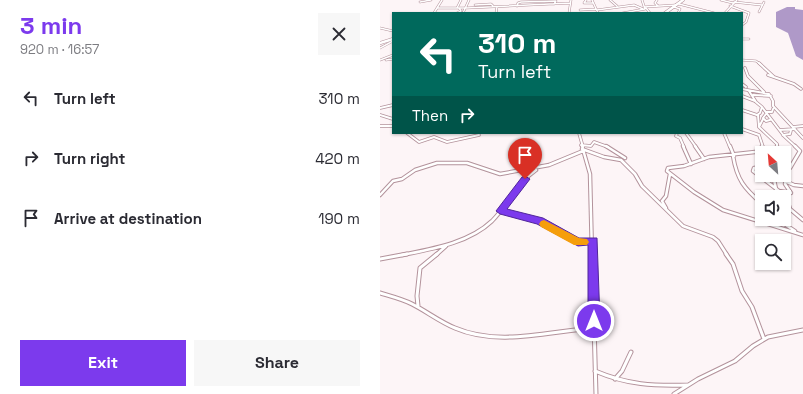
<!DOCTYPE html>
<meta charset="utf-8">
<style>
body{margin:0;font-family:"Space Grotesk",sans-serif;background:#f7f7f7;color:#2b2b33;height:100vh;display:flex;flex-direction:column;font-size:15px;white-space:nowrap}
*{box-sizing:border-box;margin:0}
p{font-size:13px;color:#7c7c81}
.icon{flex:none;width:22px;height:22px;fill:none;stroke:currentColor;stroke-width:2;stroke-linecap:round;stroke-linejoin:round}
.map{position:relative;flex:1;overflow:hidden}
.panel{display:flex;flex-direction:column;background:#fff;width:380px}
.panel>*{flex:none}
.top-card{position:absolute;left:12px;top:12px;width:351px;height:122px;border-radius:0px;box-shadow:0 1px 3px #0004;background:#00695c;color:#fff;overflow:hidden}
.needle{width:26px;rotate:334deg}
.tools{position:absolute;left:375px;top:146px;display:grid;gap:8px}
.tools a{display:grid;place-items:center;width:36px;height:36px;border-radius:0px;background:#fff;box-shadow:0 1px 3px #0004;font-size:20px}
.pin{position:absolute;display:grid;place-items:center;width:34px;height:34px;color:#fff;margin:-41px -17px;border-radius:50% 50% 50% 0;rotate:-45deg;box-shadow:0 0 4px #0007}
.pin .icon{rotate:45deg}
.me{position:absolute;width:44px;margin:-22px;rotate:0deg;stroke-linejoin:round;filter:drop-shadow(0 0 3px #0008)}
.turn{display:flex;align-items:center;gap:14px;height:84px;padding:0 20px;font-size:18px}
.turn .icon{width:52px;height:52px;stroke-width:2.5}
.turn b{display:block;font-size:28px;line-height:34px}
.then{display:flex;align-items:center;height:38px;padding:0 20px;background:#0003;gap:8px;font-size:15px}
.round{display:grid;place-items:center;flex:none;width:42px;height:42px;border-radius:0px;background:#f7f7f7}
.head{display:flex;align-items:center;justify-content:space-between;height:68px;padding:0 20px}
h1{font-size:24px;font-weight:700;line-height:30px;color:#7c3aed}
.cta{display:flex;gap:8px;margin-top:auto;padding:8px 20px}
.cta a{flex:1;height:46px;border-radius:0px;background:#7c3aed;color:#fff;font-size:16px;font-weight:700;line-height:46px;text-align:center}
.cta a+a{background:#f7f7f7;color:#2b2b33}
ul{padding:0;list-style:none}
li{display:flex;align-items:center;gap:12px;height:60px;padding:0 20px}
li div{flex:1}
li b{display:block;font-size:15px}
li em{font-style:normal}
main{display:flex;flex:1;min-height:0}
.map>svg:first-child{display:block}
.water{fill:#af99c8}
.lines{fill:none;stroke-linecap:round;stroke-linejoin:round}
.minor-far3-casing{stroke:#b3929b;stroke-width:2.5}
.minor-far2-casing{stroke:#b3929b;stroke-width:3.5}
.minor-far1-casing{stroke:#b3929b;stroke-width:4.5}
.minor-casing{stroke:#b3929b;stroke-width:5}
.highway-casing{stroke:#b3929b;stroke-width:3.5}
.minor-far3{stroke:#fff;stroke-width:1.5}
.minor-far2{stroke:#fff;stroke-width:2}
.minor-far1{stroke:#fff;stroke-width:2.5}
.minor{stroke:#fff;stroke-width:3}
.highway{stroke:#fff;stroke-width:2.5}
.route{fill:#7c3aed;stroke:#51269a}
.slow{fill:#f59e0b}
</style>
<main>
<section class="panel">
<div class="head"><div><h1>3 min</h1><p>920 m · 16:57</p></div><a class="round"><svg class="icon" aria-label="close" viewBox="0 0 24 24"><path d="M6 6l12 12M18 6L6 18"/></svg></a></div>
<ul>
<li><svg class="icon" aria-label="left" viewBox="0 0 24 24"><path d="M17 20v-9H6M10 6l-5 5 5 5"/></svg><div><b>Turn left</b></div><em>310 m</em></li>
<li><svg class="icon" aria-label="right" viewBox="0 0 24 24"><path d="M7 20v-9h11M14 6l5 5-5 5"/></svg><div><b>Turn right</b></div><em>420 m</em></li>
<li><svg class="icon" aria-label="arrive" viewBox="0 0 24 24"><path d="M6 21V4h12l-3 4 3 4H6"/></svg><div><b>Arrive at destination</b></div><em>190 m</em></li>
</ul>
<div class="cta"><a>Exit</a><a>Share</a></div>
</section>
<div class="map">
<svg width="423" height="394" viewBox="0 0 423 394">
<rect width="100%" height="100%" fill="#fdf5f7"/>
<path class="water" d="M407 7H415V9L423 10V60L416 56 408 33 396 27V12Z"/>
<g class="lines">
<g class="minor-far3-casing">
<path id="minor-far3" d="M62 0 57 8H86
M206 0 204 3H213
M212 0 218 13
M230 0 237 6
M277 0 275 3 278 6
M341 0 353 3
M40 2 51 0
M354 2 382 5
M299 4 334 13
M95 5 111 4 113 6
M137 6 138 3 141 2 176 1 174 4
M350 6 369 13 366 22 362 25
M264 7 296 5
M294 7 300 9 298 13
M77 8 81 0
M86 8 190 3
M266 8 270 13
M200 10 216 9
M217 10 254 5 263 9
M379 12 384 2
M54 13 57 8
M77 13 81 11 79 8
M83 13 89 0
M116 13 117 7
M189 13 191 0
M243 13 265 9 262 0
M345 13 357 0
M0 28 13 31
M362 39H369
M0 48 13 41
M0 60 13 55
M6 60 13 59
M362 60 376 61 380 64"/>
</g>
<g class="minor-far2-casing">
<path id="minor-far2" d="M379 63 393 76
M365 68 368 76 384 92
M388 75 414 84 421 89
M362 84 366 87
M362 89 389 94 393 101V106L423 138
M373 95 391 96
M362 96 375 101
M382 107 404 136 416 147
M0 108 13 105
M362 110 377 115 380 113 382 107 376 102 369 91
M386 112H392L393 109
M386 114 383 118 386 121 390 120
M0 115 13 119
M378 115 379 127 397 144V147
M0 126H13
M379 127 383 119
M413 127 423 126
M362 129 379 135 383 147
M400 130 415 129
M27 133 39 142 54 137 67 142 99 135
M199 133 203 147
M297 133 296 136 300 138 304 147
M306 133 316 147
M344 133 350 147
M403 135 410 134 411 130
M201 145 211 146 214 142 228 147"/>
</g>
<g class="minor-far1-casing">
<path id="minor-far1" d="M202 146 210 174 212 255
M226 146 245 158
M303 146 311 164
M315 146 324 159
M350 146 354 156
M382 146 384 151 329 157 304 166 288 168 287 171 314 192 343 210 423 235
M397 146 398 153
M202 149 224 157 241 160 255 174 262 186 303 226 333 237 338 241 347 255
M353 156C357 180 364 188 382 204
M382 167 374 168 373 171 399 191 411 193 405 184 406 176 404 171
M404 170 410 168 420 151 415 146
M393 175 396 189
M405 181 414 185 423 186
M405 193 410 209 423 220
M0 195 13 181 22 179 35 170 57 163H87L120 174 169 165 203 151
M286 208 282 201 286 196 290 174
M120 211 155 219 198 242 213 241
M397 219 415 231
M22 255C52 249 89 243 112 221 128 205 137 183 156 170
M56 255 66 246"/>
</g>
<g class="minor-casing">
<path id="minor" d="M212 254 216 394
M346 254 353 264 362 291 372 307 384 339
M0 259 27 254
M0 293C10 296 22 299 32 304 46 311 60 322 75 328 119 347 169 331 214 328
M38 306 37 296 40 268 57 254
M215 371C248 385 273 386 308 385
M235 379 242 371 251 352
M294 394 318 379 355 361 373 346 388 337 423 330"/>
</g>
<g class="highway-casing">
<path id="highway" d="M285 13 303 0
M0 43 13 39"/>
</g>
<use href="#minor-far3" class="minor-far3"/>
<use href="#minor-far2" class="minor-far2"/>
<use href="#minor-far1" class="minor-far1"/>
<use href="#minor" class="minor"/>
<use href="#highway" class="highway"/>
</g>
<path class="route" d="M145 176 150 179 127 209 163 218 199 238H217L220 321 218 325 214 327 210 325 208 321V245L198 246 157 224 120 214 116 211 142 177Z"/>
<path class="slow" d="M164 220 199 238 207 239 209 242 207 245H194L161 227 159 224 161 221Z"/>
</svg>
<div class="tools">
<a><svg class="needle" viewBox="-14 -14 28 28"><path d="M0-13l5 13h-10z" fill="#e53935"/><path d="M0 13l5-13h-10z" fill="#7c7c81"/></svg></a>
<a><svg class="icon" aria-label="sound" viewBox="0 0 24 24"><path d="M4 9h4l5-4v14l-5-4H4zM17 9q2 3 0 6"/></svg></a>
<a><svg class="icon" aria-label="search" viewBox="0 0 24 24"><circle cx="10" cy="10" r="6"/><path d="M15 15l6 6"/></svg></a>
</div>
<div class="pin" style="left:145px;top:179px;background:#d93025"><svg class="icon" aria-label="arrive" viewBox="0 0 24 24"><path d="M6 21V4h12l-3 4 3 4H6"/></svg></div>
<svg class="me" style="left:214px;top:321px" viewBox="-20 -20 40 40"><circle r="17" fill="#7c3aed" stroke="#fff" stroke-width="3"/><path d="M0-11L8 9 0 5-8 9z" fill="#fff"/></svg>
<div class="top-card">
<div class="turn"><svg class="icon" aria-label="left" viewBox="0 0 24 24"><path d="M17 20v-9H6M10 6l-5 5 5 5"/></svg><div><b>310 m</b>Turn left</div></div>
<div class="then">Then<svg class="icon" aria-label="right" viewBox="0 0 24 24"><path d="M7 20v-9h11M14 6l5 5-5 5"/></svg></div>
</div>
</div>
</main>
